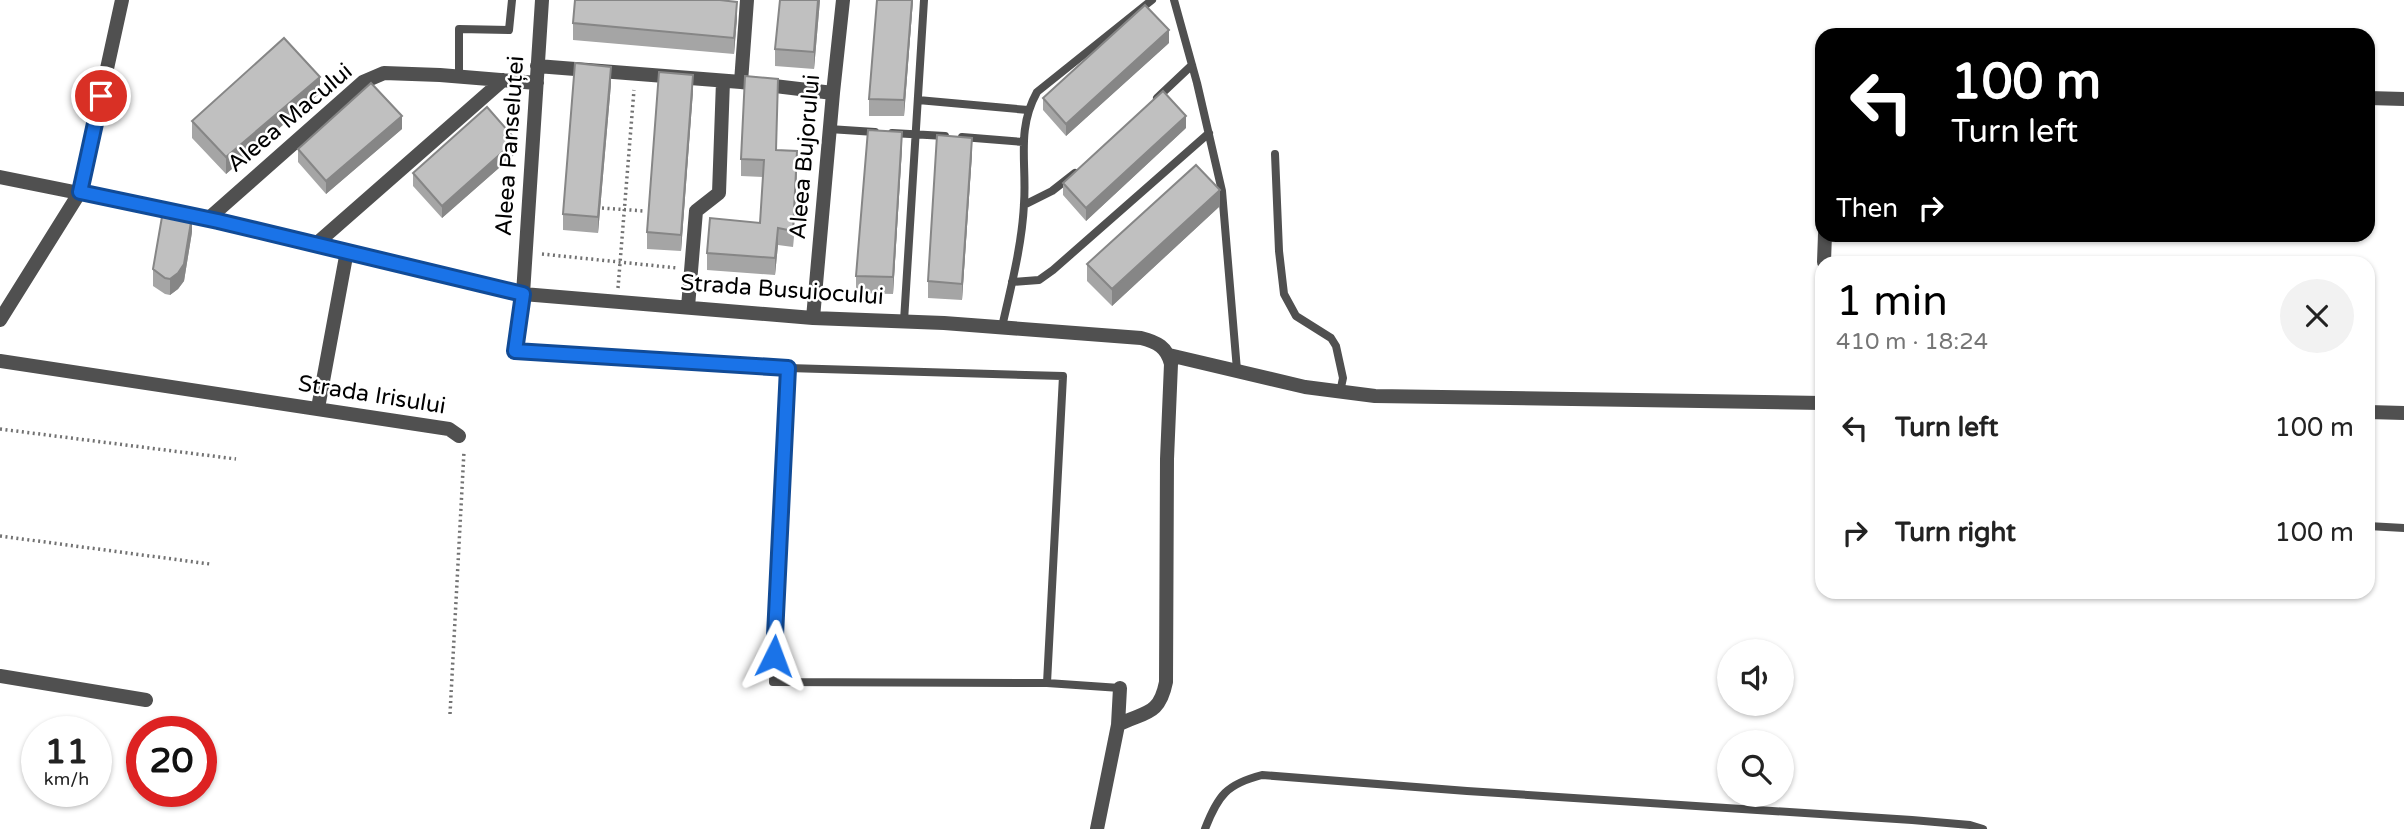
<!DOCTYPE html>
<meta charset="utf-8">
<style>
body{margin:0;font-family:"Varela Round",sans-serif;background:#f2f2f2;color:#222;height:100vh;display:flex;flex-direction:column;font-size:26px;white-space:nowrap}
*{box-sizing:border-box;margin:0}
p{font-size:23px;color:#767676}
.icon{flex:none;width:38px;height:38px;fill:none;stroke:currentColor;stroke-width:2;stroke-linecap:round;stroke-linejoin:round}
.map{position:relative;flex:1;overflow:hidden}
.side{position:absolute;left:1815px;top:256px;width:560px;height:343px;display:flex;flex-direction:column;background:#fff;border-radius:21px;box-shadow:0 2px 5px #0004}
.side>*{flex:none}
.guide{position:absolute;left:1815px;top:28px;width:560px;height:214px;border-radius:21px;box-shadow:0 2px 5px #0004;background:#000;color:#fff;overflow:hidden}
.fabs{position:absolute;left:1717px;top:639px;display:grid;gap:14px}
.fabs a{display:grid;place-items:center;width:77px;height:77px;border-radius:50%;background:#fff;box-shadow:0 2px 5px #0004;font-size:35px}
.speed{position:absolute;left:21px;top:716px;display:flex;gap:14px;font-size:35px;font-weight:700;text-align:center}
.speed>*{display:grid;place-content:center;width:91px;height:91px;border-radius:50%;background:#fff;box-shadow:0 2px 5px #0004;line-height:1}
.speed small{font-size:18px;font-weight:400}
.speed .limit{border:10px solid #d22;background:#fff;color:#111}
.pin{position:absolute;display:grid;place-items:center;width:60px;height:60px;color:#fff;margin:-30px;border:4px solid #fff;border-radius:50%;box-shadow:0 2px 7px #0007}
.me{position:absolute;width:77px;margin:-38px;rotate:3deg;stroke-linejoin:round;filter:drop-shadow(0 0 5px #0008)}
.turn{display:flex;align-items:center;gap:24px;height:147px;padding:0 21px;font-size:32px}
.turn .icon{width:91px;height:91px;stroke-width:2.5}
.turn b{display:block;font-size:49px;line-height:60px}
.then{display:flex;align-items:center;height:66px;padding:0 21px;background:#0003;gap:14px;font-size:26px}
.round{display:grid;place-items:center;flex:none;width:74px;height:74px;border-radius:37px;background:#f2f2f2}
.head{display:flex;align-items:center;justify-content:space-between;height:119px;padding:0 21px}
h1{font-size:42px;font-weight:600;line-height:52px;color:#000}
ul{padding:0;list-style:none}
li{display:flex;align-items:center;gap:21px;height:105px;padding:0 21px}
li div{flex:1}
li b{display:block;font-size:26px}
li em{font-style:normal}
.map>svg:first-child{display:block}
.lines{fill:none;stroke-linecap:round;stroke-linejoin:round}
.path{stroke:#727272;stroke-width:3.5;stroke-dasharray:2 3.5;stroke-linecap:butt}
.lane{stroke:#505050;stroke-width:8}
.street{stroke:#505050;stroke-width:14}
.wall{fill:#a5a5a5}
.shaded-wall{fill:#868686}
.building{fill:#c0c0c0;stroke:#868686;stroke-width:2}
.route-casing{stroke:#114b97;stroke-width:18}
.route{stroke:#1a73e8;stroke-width:12}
.labels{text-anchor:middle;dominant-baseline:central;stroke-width:5;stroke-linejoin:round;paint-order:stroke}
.street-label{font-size:23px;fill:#000;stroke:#fff}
</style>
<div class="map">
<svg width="2404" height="829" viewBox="0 0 2404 829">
<rect width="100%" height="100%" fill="#fff"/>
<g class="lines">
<path class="path" d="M602 208 644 211
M542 254 677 268
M618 288 634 90
M0 429 236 459
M0 536 210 564
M450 714 464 451"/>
<path class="lane" d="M1174 0 1197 83 1222 191 1237 370
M459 76V29L509 30 512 0
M1157 98 1192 65
M918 100 1028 110
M829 129 875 132
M892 133 945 136
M962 137 1023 142
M1275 154 1279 251 1284 294 1296 316 1331 338 1336 346 1343 378 1340 392
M1024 205 1052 191 1075 173
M1012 282 1039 280 1053 270 1209 133
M523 294 515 351 788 368 773 682 1047 683 1120 688
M904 321 924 0
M1002 327C1011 287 1022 245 1024 204 1027 163 1016 130 1037 92L1152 0
M788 368 1063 376 1047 683
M2368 526 2404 528
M1205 829C1218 795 1227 784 1262 775L1467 791 1912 820 1970 825 1983 829"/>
<path class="street" d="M537 66 741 82 833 93
M741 82 747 0
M2368 98 2404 99
M0 177 218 221 523 294 813 318 944 323 1141 338C1157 342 1167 347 1171 364L1167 459 1166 682C1159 717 1144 711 1118 725
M208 219 363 82 384 73 440 75 537 83
M316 244 503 80
M1824 262 1825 234
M523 294 542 0
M688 307 696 211 719 193 723 81
M813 318 833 93 843 0
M0 320 80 192 122 0
M1169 355 1305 387 1375 396 1822 403
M0 361 449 429 459 436
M318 408 347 251
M2368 412 2404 413
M0 676 146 700
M1097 829 1118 725 1120 688"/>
</g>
<path class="wall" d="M780 0H820L814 69 775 66V49Z
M877 0H913L904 116H869V99Z
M737 18 734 54 573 40V23Z
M1169 43 1066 136 1043 110V98Z
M611 84 598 233 563 230V214Z
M693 91 681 251 647 249V232Z
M320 93 226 174 192 138V121Z
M1186 128 1086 221 1063 195V183Z
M402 129 326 194 298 162V149Z
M902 148 893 294 856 293V276Z
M777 150 797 168 793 247 778 245 775 275 707 270V253L760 223 763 177 741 176V159Z
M516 153 442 218 413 186V173Z
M972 154 962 300 928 298V281Z
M1220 206 1112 306 1087 281V264Z
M192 232 184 281 178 289 170 295 165 294 153 286V269Z"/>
<path class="shaded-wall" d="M818 0H820L814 69V52Z
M912 0H913L904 116V100Z
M737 2V18L734 54V38Z
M1169 30V43L1066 136V124Z
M611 67V84L598 233V217Z
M693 75V91L681 251V235Z
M320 77V93L226 174V157Z
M402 116V129L326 194V181Z
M1186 116V128L1086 221V208Z
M902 132V148L893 294V277Z
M972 138V154L962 300V284Z
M516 140V153L442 218V206Z
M797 151V168L793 247V231Z
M1220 190V206L1112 306V289Z
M192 216V232L184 281 178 289 170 295V279Z
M778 228V245L775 275V258Z"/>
<path class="building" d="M575 0H720L737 2 734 38 573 23Z
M780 0H818L814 52 775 49Z
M877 0H912L904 100 869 99Z
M1145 5 1169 30 1066 124 1043 98Z
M284 38 320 77 226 157 192 121Z
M575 63 611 67 598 217 563 214Z
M659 72 693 75 681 235 647 232Z
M745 76 778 79 776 150 797 151 793 231 778 228 775 258 707 253 710 218 760 223 764 160 741 159Z
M371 83 402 116 326 181 298 149Z
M1163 91 1186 116 1086 208 1063 183Z
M487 107 516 140 442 206 413 173Z
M868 130 902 132 893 277 856 276Z
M937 135 972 138 962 284 928 281Z
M1196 165 1220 190 1112 289 1087 264Z
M163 211 192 216 184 264 178 273 170 279 165 278 153 269Z"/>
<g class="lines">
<g class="route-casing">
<path id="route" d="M101 96 80 192 218 221 523 294 515 351 788 368 774 656"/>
</g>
<use href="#route" class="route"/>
</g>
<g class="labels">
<g class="street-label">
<text transform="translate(290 118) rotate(-40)">Aleea Macului</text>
<text transform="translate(510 146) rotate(-86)">Aleea Panseluței</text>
<text transform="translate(805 157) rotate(-85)">Aleea Bujorului</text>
<text transform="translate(782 290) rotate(4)">Strada Busuiocului</text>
<text transform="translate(372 395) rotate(9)">Strada Irisului</text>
</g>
</g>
</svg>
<div class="fabs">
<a><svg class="icon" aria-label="sound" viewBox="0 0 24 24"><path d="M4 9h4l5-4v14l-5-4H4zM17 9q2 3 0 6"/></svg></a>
<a><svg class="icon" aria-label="search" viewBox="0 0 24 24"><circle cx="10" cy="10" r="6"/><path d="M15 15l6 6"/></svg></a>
</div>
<div class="speed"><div>11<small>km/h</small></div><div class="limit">20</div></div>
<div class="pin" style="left:101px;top:96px;background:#d93025"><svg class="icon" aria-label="arrive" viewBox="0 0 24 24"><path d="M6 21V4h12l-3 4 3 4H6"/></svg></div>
<svg class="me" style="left:774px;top:656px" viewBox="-20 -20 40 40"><path d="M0-17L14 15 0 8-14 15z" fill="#1a73e8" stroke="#fff" stroke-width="4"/></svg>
<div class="guide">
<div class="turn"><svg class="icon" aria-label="left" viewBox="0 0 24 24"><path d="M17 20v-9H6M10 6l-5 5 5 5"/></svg><div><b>100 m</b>Turn left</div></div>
<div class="then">Then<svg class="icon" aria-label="right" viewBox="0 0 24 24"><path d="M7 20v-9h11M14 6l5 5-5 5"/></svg></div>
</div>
<section class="side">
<div class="head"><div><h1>1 min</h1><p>410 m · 18:24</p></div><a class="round"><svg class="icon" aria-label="close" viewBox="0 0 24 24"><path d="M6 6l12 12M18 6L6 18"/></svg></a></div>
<ul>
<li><svg class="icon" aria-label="left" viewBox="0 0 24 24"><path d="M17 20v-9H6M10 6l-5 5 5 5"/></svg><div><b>Turn left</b></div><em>100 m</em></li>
<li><svg class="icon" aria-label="right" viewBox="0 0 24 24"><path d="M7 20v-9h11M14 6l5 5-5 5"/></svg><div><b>Turn right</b></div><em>100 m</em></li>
</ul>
</section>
</div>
